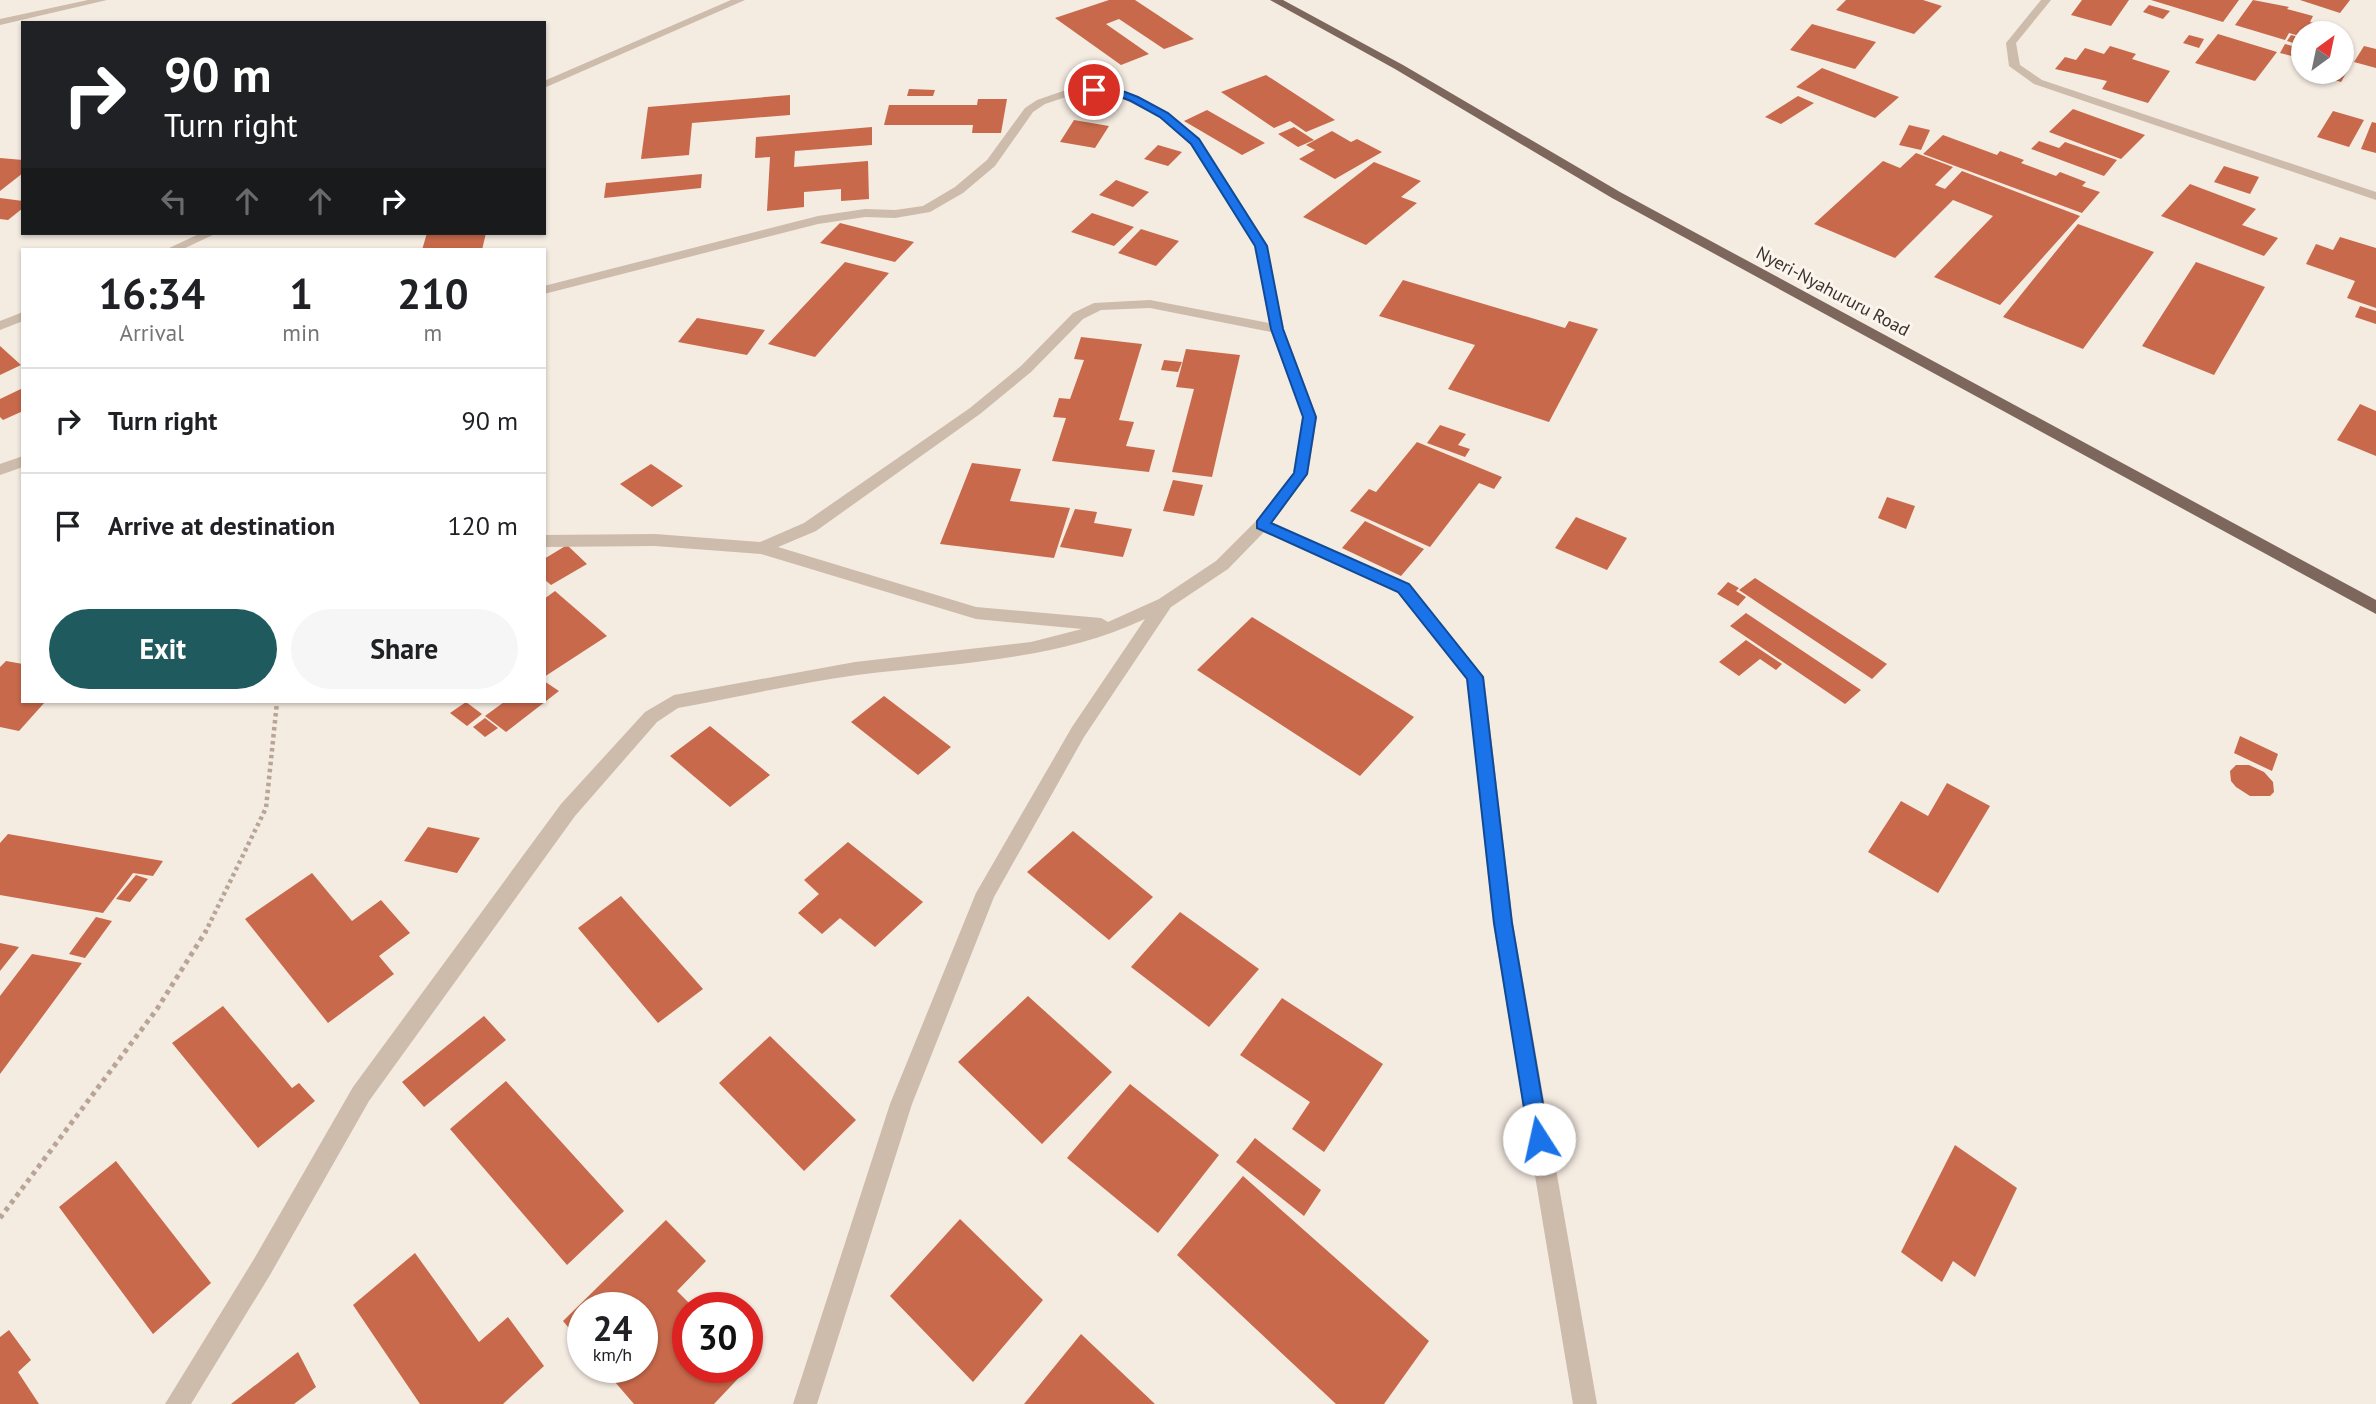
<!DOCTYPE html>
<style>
body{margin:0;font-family:"PT Sans",sans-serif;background:#f6f6f6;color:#202124;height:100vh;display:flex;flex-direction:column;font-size:26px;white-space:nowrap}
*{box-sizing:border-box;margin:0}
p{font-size:23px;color:#757577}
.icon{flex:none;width:38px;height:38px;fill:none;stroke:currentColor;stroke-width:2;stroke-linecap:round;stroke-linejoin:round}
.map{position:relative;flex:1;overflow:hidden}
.panel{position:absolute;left:21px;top:248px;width:525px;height:455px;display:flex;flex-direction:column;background:#fff;border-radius:0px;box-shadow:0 2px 5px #0004}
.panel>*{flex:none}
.hud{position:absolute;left:21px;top:21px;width:525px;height:214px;border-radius:0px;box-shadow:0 2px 5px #0004;background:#202124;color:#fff;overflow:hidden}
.needle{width:46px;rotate:33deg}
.fabs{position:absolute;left:2291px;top:21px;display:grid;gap:14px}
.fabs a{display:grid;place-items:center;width:63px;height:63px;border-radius:50%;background:#fff;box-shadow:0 2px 5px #0004;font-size:35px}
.speed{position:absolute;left:567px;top:1292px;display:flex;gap:14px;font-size:35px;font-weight:700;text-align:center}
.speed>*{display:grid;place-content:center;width:91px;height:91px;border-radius:50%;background:#fff;box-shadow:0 2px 5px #0004;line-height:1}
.speed small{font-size:18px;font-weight:400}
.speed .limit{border:10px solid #d22;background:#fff;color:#111}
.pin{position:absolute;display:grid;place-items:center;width:60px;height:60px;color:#fff;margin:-30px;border:4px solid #fff;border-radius:50%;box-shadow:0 2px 7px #0007}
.me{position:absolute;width:77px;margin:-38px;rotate:350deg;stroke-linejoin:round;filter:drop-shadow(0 0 5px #0008)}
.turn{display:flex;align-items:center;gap:24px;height:147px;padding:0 28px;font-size:32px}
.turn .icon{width:91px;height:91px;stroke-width:2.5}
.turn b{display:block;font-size:49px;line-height:60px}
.lanes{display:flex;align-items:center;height:66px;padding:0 28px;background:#0003;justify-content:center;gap:35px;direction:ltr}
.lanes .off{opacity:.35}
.eta{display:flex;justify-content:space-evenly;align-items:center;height:119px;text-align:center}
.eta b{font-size:42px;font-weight:600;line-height:49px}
.cta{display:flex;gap:14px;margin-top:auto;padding:14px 28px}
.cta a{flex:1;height:80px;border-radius:42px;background:#1f5a5e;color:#fff;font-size:28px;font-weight:600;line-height:80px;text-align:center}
.cta a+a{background:#f6f6f6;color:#202124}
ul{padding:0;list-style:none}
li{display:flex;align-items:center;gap:21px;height:105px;padding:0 28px;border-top:2px solid #e0e0e0}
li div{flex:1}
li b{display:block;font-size:26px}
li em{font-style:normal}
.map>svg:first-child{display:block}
.building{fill:#c8694b}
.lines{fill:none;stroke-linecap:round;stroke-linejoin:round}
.path-far1{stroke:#b9a596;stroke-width:4.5;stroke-dasharray:3.5 3.5;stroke-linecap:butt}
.path{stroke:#b9a596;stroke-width:5;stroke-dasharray:4.5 4.5;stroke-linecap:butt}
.minor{fill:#cdbbac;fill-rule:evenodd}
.major{fill:#7d675c;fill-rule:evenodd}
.route{fill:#1a73e8;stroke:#114b97;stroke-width:2}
.labels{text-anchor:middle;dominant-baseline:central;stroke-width:6;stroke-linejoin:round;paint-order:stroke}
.far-street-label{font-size:18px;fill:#3b302b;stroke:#fbf5ee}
</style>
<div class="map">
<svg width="2376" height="1404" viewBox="0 0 2376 1404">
<rect width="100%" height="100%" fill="#f4ebe1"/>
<path class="building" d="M1109 0H1135L1194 39 1164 49 1119 19 1106 24 1149 54 1121 65 1055 18Z
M1846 0H1923L1942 6 1914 34 1836 10Z
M2082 0H2129L2111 26 2071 15Z
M2151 0H2239L2223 22Z
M2253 0 2289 7 2287 9 2313 16 2310 22 2327 27 2323 33H2303V37L2289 33 2285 40 2235 25Z
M2300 0H2350L2340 13Z
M2149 5 2170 11 2163 19 2143 12Z
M1812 24 1876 42 1855 69 1790 50Z
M2218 34 2277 52 2255 81 2195 63Z
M2189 35 2204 39 2199 48 2183 43Z
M2291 35 2303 38V46L2287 41Z
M2285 44 2303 49V59L2280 53Z
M2110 46 2136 54 2132 59 2170 71 2148 103 2102 89 2107 81 2055 69 2065 57 2076 60 2085 48 2104 54Z
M2364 46 2376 49V68L2354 62Z
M2342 60 2352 63 2341 82 2309 72H2342Z
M1822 68 1899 97 1875 118 1796 87Z
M1266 75 1335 120 1306 132 1290 121 1274 128 1221 92Z
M909 89 935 90 933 96H907Z
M790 95V115L692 123 689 155 641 159 648 107Z
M1798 96 1814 103 1781 124 1765 117Z
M978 99H1007L1001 133H972L973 125H884L889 105H977Z
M2073 109 2145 135 2121 159 2049 132Z
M1207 110 1265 143 1242 155 1184 121Z
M2333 111 2364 120 2349 147 2317 137Z
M1074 120 1109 126 1095 148 1060 142Z
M2372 122 2376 123V153L2361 149Z
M1909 125 1930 130 1921 150 1899 145Z
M872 127V145L795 151 794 167 868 161 869 199 841 201V189L804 192V207L767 211 770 157 755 158 756 137Z
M1294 127 1314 140 1298 147 1278 134Z
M1332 131 1351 142 1357 139 1382 152 1335 179 1299 159 1315 150 1306 145Z
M1943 135 1997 155 2000 151 2024 160 2021 163 2056 176 2060 172 2086 182 2082 186 2100 192 2082 213 1923 154Z
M2039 141 2059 148 2065 142 2117 160 2104 176 2031 149Z
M1158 145 1182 152 1168 166 1144 159Z
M1916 153 1953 167 1935 185 1945 189 1962 171 2080 216 2000 305 1934 277 1993 216 1953 200 1895 258 1814 224 1883 161 1900 168Z
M0 158 23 160V173L0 191Z
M1374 162 1421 181 1401 197 1417 203 1366 245 1303 217Z
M2224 166 2259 177 2250 194 2214 182Z
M702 174 701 188 604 198 606 183Z
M1116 180 1149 192 1133 207 1099 195Z
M2190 184 2256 209 2242 225 2278 238 2264 256 2161 216Z
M0 198 23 201V208L8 220 0 219Z
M1092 213 1134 227 1114 246 1071 232Z
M840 223 914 242 895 262 820 243Z
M2078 224 2154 252 2083 349 2003 317Z
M1141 229 1179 241 1156 266 1118 253Z
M427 233H486L482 250H422Z
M2340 237 2376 248V308L2347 298 2355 281 2306 264 2316 244 2333 250Z
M845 262 889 273 815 357 768 344Z
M2196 262 2265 287 2214 375 2142 346Z
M1403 280 1565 328 1569 321 1598 329 1549 422 1448 389 1475 345 1379 316Z
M2360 306 2376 311V324L2355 317Z
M697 318 765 330 747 355 678 342Z
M1081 337 1142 344 1119 420 1134 422 1126 446 1155 450 1149 472 1052 461 1066 418 1053 417 1059 398 1070 399 1084 360 1074 359Z
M0 346 21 365 0 375Z
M1186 349 1240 355 1212 477 1172 472 1194 389 1176 387Z
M1164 360 1182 362 1178 372 1161 370Z
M23 388V411L3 420 0 417V399Z
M2360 404 2376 411V456L2337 440Z
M1440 425 1466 434 1458 445 1470 449 1465 457 1427 443Z
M1417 442 1502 477 1494 489 1479 483 1430 547 1350 511 1369 489 1376 492Z
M972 463 1021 469 1010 501 1070 508 1054 558 940 544Z
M651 464 683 486 652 507 620 484Z
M1173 480 1203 485 1194 516 1163 511Z
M1887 497 1915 506 1906 529 1878 518Z
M1075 509 1097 512 1094 523 1132 529 1123 557 1060 547Z
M1576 517 1627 538 1607 570 1555 548Z
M1365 521 1424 549 1401 576 1342 548Z
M567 545 587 564 551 585 544 579V559Z
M1755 578 1887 664 1872 679 1739 590Z
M1728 582 1739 588 1736 591 1746 597 1738 606 1717 594Z
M555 591 607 636 544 677V599Z
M1746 613 1861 690 1845 704 1730 626Z
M1252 617 1414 717 1360 776 1197 670Z
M1746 640 1782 664 1776 670 1760 659 1739 676 1719 662Z
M6 661 23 664V702H45L19 731 0 727V667Z
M544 681 559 691 506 732 485 716 504 702H544Z
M884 696 951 747 918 775 851 722Z
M466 702 482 714 467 726 450 713Z
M485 718 498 728 485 737 473 727Z
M710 726 770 775 730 807 670 756Z
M2240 736 2278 754 2272 771 2234 753Z
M2236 765H2249L2264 772 2273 782 2274 792 2270 796H2250L2236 787 2231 781 2230 771Z
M1947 783 1990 806 1938 893 1868 852 1901 801 1928 816Z
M428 827 480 838 457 873 404 861Z
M1073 831 1153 897 1109 940 1027 872Z
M8 834 163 861 153 876 133 873 103 913 0 895V843Z
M848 842 923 902 875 947 840 918 822 934 798 913 819 894 804 880Z
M312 873 352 921 381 900 410 933 379 956 394 974 328 1023 245 919Z
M136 875 148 879 130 902 116 899Z
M621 896 703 989 658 1023 578 928Z
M1180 912 1259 969 1209 1027 1131 967Z
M96 917 112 921 85 958 69 954Z
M0 943 19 947 0 971Z
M32 954 82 963 0 1074V996Z
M1028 996 1112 1072 1042 1144 958 1062Z
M1282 998 1383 1064 1324 1152 1292 1129 1310 1102 1240 1055Z
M223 1006 292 1088 299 1083 315 1101 258 1148 172 1043Z
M484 1016 506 1040 424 1107 402 1082Z
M770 1036 856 1120 804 1171 719 1083Z
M506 1081 624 1211 567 1265 450 1129Z
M1130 1084 1219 1155 1158 1233 1067 1158Z
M1255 1138 1321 1190 1304 1216 1236 1162Z
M1955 1145 2017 1188 1975 1277 1953 1261 1942 1282 1901 1252Z
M116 1161 211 1283 153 1334 59 1207Z
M1243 1176 1429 1341 1384 1404H1336L1177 1255Z
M960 1219 1043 1300 973 1382 890 1296Z
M666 1220 706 1261 677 1291 693 1307H688V1367H749L714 1404H634L602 1367H642V1307H583V1345L563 1321Z
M415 1253 479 1342 508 1317 544 1366 503 1404H420L353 1305Z
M9 1330 31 1360 18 1372 39 1404H0V1337Z
M1081 1334 1155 1404H1024Z
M298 1352 316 1387 294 1404H231Z"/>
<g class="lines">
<path class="path-far1" d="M205 933 266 808 277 702"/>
<path class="path" d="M0 1218 157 1009 206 931"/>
<path class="minor" d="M88 0H107L0 25V19Z
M731 0H745L544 88V81Z
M2041 0H2051L2016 43 2020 65 2042 80 2376 192V200L2034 84 2009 66 2006 43Z
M1094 87 1124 91 1168 113 1199 139 1267 246 1284 329 1317 417 1308 474 1272 523 1409 584 1484 677 1513 923 1597 1404H1573L1493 923 1467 679 1397 592 1264 532 1228 569 1171 607 1084 737 994 897 912 1104 817 1404H793L890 1104 976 893 1072 727 1145 619C1055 661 955 663 857 675 798 683 738 697 678 708L657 722 575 816 369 1101 270 1275 191 1404H165L254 1259 353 1087 561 804 645 712 674 695 855 662 1031 642 1082 629 976 619 761 554 655 546 544 547V535L655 534 760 542 804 523 970 408 1021 366 1073 313 1094 303 1150 300 1269 323 1255 246 1190 144 1160 117 1117 96 1094 93 1069 96 1045 104 1033 112 995 166 963 193 930 212 895 218 865 217 818 224 544 294V286L818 216 865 209 895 210 923 206 955 187 987 160 1025 108 1037 100 1063 91ZM1150 308 1271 332 1303 417 1293 473 1256 521 1216 561 1159 599 1108 622 1101 618 976 607 778 547 816 531 980 414 1031 372 1083 319 1101 310Z
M201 233H217L181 250H165Z
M23 312V321L0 330V321Z
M23 456V467L0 475V464Z"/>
<path class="major" d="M1270 0H1283L1403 65 1620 192 2376 600V614L1612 198 1395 69Z"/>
</g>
<path class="route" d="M1094 87 1120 90 1138 97 1168 113 1199 139 1267 246 1283 329 1316 417 1307 474 1271 523 1409 584 1483 677 1512 923 1549 1139 1546 1146 1539 1149 1532 1146 1529 1139 1494 923 1467 679 1398 592 1257 528V521L1294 473 1303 417 1271 329 1255 246 1191 144 1160 117 1131 101 1118 96 1090 92 1089 90Z"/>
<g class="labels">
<g class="far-street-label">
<text transform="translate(1833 291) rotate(28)">Nyeri-Nyahururu Road</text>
</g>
</g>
</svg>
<div class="fabs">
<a><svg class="needle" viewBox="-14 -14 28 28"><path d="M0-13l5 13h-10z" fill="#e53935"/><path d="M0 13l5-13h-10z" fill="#757577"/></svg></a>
</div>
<div class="speed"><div>24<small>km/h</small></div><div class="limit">30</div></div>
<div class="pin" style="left:1094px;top:90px;background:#d93025"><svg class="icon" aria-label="arrive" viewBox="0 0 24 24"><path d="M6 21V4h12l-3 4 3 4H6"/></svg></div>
<svg class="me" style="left:1539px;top:1139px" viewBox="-20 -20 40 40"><circle r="19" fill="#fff"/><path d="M0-13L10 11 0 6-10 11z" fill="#1a73e8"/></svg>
<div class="hud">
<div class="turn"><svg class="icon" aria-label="right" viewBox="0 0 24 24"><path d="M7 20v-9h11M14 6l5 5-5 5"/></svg><div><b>90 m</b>Turn right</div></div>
<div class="lanes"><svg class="icon off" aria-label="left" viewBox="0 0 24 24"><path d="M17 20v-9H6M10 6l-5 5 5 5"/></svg><svg class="icon off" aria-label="ahead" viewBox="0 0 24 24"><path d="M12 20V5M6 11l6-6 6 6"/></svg><svg class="icon off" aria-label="ahead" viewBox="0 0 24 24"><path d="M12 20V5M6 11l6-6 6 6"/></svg><svg class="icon" aria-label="right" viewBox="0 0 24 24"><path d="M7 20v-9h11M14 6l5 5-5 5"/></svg></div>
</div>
<section class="panel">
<div class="eta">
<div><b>16:34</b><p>Arrival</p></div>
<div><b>1</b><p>min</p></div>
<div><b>210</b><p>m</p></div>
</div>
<ul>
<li><svg class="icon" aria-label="right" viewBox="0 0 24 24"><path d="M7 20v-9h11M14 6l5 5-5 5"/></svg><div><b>Turn right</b></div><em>90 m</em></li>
<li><svg class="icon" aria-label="arrive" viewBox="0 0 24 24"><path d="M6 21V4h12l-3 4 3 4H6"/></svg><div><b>Arrive at destination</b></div><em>120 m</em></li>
</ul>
<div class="cta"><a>Exit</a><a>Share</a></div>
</section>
</div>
